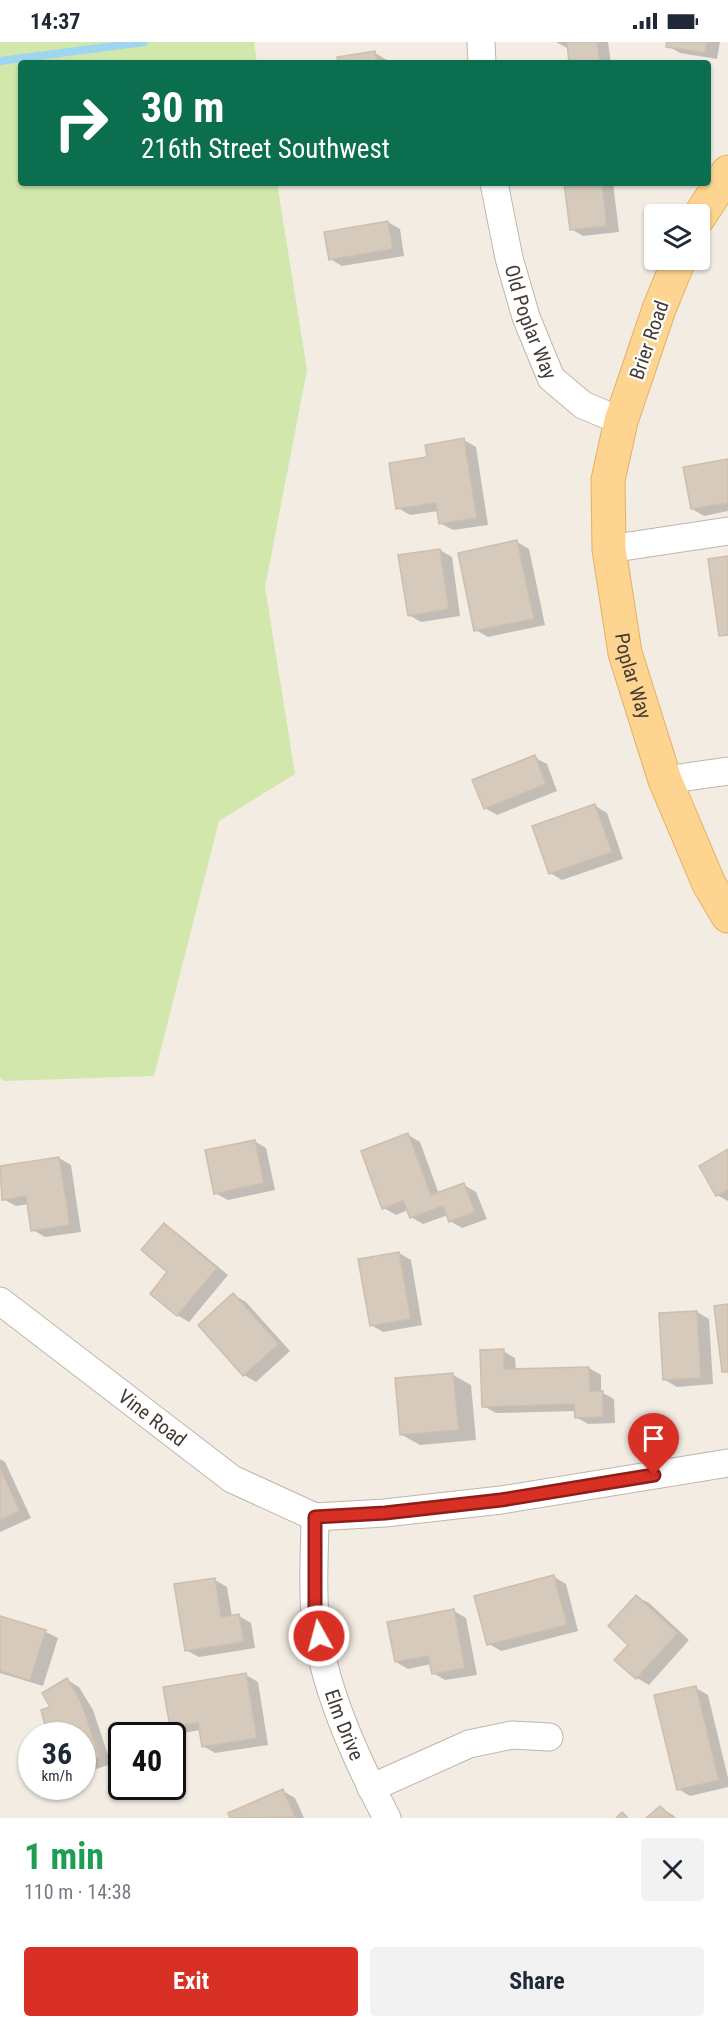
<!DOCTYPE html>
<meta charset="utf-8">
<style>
body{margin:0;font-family:"Roboto Condensed",sans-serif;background:#f2f2f3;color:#1f2937;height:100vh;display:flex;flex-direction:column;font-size:22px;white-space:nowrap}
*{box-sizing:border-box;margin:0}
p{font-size:20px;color:#747a83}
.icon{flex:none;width:33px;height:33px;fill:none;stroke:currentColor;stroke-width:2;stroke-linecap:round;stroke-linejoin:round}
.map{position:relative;height:1776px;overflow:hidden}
.sheet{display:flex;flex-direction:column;background:#fff;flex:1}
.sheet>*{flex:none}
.top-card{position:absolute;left:18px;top:18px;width:693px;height:126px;border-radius:6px;box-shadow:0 2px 4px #0004;background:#0b6e4f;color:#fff;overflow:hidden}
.tools{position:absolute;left:644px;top:162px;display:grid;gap:12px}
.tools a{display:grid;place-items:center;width:66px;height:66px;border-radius:6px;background:#fff;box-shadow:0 2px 4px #0004;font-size:30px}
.speed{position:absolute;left:18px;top:1680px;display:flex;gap:12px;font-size:30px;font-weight:700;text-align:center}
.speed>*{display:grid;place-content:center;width:78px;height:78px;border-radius:50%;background:#fff;box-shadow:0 2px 4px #0004;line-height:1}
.speed small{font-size:15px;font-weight:400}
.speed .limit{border:3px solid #111;border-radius:9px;background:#fff;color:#111}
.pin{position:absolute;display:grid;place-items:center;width:51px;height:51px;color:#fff;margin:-62px -26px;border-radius:50% 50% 50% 0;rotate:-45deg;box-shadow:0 0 6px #0007}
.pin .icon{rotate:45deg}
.me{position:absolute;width:66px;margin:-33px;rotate:353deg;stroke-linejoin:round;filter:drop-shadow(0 0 4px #0008)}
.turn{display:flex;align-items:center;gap:21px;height:126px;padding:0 24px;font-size:27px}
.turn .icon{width:78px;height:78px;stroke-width:2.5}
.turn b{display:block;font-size:42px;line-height:51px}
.round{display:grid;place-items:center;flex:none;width:63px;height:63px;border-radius:6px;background:#f2f2f3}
.headline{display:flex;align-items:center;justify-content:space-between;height:102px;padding:0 24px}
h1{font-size:36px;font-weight:700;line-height:45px;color:#1e9e55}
.cta{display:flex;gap:12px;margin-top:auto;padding:12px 24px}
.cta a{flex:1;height:69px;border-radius:6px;background:#d93025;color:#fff;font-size:24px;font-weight:700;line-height:69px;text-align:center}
.cta a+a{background:#f2f2f3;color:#1f2937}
.status{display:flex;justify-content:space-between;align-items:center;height:42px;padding:0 30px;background:#fff;direction:ltr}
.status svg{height:16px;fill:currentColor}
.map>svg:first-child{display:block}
.green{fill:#d1e7ac}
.shadow{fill:#0003}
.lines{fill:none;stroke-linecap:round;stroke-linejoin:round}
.stream{stroke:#9fd5f0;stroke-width:8}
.building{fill:#d6cabc;stroke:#cebeac;stroke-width:1.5}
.minor-casing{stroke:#c0b6a9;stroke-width:29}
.major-casing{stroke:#e3b060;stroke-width:35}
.minor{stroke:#fff;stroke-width:27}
.major{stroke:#fed590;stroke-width:33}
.route-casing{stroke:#8d1f18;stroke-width:15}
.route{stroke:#d93025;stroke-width:10}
.labels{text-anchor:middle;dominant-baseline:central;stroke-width:4.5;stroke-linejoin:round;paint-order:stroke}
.street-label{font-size:20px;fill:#443c34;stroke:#fff}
</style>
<div class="status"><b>14:37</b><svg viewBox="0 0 49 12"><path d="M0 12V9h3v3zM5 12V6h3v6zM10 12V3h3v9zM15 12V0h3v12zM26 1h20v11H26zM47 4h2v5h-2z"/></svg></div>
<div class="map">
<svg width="728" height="1776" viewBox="0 0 728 1776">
<rect width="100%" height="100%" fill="#f2ece3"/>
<path class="green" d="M0 0H254L257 21H21V141H277L307 328 265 545 295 732 219 779 154 1034 4 1039 0 1036Z"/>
<path class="shadow" d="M556 0H608L611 21H570L569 7Z
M669 0H720L717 17 680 11 668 4Z
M375 11 387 18V21H340Z
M565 141H613L619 190 583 194 571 187Z
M388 180 400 187 404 214 342 224 330 217Z
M464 398 476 405 488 483 453 488 440 481 439 469 410 473 398 466 429 416Z
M728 419V469L704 474 692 467Z
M517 500 529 507 545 583 488 595 476 588Z
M440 508 452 515 460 574 421 580 409 573Z
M534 715 547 722 557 749 497 773 485 766Z
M595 764 607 771 623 817 562 838 550 831Z
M408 1093 420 1100 439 1152 464 1143 476 1150 487 1177 462 1186 450 1179 448 1173 423 1182 411 1175 408 1168 396 1173 384 1166Z
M254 1099 266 1106 275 1148 228 1158 215 1151Z
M728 1109V1159L717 1153Z
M59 1116 71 1123 81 1190 45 1195 33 1188 29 1162 16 1164 3 1157 0 1125Z
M164 1183 176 1190 228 1233 189 1280 177 1273 170 1230Z
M399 1211 411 1218 422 1283 383 1290 371 1283Z
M234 1253 246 1260 290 1309 256 1340 244 1333Z
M697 1270 709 1277 713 1342 677 1345 665 1338Z
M503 1309 515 1316 516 1329 589 1326 601 1333V1350L614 1357 615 1381 588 1382 576 1375V1369L496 1371 483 1364Z
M453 1333 471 1343 476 1398 420 1403 402 1393Z
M0 1417 5 1420 31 1476 0 1490Z
M554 1535 566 1542 578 1589 501 1609 489 1602Z
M215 1538 227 1545 232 1575 239 1574 251 1581 255 1606 199 1615 186 1608Z
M637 1555 649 1561 689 1598 649 1643 637 1636 630 1602Z
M454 1569 466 1576 477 1633 445 1638 433 1631 431 1622 408 1627 396 1620Z
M0 1575 46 1590 58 1596 43 1644 0 1631Z
M246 1633 258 1640 268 1703 215 1711 203 1704 200 1688 183 1691 171 1684Z
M67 1638 79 1645 93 1668 111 1722 82 1732V1694L52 1666Z
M696 1646 708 1653 728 1736V1745L690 1754 678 1747Z
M283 1749 295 1756 304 1776H231L230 1772Z
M660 1766 673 1773 676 1776H648Z"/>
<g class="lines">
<path class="stream" d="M0 19 144 0"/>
</g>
<path class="building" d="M567 0H597L600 21H569Z
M667 0H707L705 11 666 5Z
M375 9 377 21H338L337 15Z
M564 141H602L607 184 570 188Z
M388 179 393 207 329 218 324 190Z
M464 396 477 476 439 482 436 461 396 467 389 421 427 415 425 403Z
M728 417V461L691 467 683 425Z
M517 498 534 577 474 589 458 511Z
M440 507 449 567 408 574 398 513Z
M728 514V593L719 594 708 517Z
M535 713 546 742 484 767 472 738Z
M595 762 612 810 549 832 532 784Z
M408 1091 431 1153 464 1141 475 1170 449 1180 443 1164 410 1176 403 1159 382 1167 361 1109Z
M255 1098 264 1141 214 1152 205 1108Z
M728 1107V1148L716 1154 699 1124Z
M59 1115 70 1183 31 1189 26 1154 2 1158 0 1124Z
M164 1181 217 1226 177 1274 150 1252 167 1230 141 1208Z
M399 1210 411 1277 370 1284 358 1217Z
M233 1251 279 1302 243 1334 198 1283Z
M728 1262V1330H722L714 1264Z
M697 1269 701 1336 663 1338 659 1271Z
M504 1307V1327L589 1325 590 1349H603V1375L575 1376 574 1362 482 1365 480 1308Z
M453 1331 459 1388 400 1393 395 1336Z
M0 1426 20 1469 0 1478Z
M554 1533 567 1583 487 1603 474 1554Z
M215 1536 221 1575 239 1572 244 1600 185 1609 174 1542Z
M636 1553 678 1591 636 1637 614 1618 628 1603 608 1584Z
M454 1567 465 1626 432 1632 428 1614 395 1620 387 1580Z
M0 1574 46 1588 30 1639 0 1629Z
M246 1631 257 1696 202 1705 198 1681 170 1685 163 1645Z
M67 1636 81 1660 100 1715 82 1721V1694H48L41 1668 50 1665 42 1651Z
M696 1644 719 1738 677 1748 654 1653Z
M283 1747 295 1775 230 1776 228 1771Z
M660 1764 673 1776H646Z
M622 1770 628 1776H616Z"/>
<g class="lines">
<g class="minor-casing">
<g id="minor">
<path d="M481 0 482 21"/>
<path id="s1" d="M494 141 509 216 526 275 551 336 583 363 621 379"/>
<path d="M609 507 728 489"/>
<path d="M665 738 728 729"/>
<path id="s2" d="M0 1259 232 1437 315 1475 385 1471 501 1458 728 1421"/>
<path id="s3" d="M315 1475C315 1507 312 1541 315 1572 321 1641 355 1715 387 1776"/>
<path d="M371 1746 469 1702 512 1693 549 1695"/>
</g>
</g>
<g class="major-casing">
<g id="major">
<path d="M699 175 728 130"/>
<path id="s4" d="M679 218 659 267 621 379 608 438 609 507 625 611 665 738 709 842 728 874"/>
</g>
</g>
<use href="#minor" class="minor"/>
<use href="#major" class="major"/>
</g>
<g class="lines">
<g class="route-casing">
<path id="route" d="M319 1594 315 1573V1475L385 1471 501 1458 654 1433"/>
</g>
<use href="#route" class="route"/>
</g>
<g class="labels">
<g class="street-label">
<text stroke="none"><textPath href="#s1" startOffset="144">Old Poplar Way</textPath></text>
<text transform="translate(649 298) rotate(-71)">Brier Road</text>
<text stroke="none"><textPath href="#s4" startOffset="430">Poplar Way</textPath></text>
<text stroke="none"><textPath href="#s2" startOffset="192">Vine Road</textPath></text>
<text stroke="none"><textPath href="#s3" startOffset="212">Elm Drive</textPath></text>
</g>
</g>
</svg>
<div class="tools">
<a><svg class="icon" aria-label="layers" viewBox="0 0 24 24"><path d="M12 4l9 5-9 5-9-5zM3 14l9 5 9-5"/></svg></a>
</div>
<div class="speed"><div>36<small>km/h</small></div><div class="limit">40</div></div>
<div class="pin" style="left:654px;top:1433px;background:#d93025"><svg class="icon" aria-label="arrive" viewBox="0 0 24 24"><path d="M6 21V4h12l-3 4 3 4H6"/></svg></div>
<svg class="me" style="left:319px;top:1594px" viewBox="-20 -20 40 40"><circle r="17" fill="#d93025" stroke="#fff" stroke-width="3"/><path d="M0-11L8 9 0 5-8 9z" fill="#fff"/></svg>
<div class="top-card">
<div class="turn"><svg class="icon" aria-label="right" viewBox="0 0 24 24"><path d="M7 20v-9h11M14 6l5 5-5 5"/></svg><div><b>30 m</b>216th Street Southwest</div></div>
</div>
</div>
<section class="sheet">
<div class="headline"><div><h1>1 min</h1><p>110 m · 14:38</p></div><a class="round"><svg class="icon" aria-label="close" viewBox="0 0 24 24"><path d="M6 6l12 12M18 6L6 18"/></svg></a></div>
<div class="cta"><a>Exit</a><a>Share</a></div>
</section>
